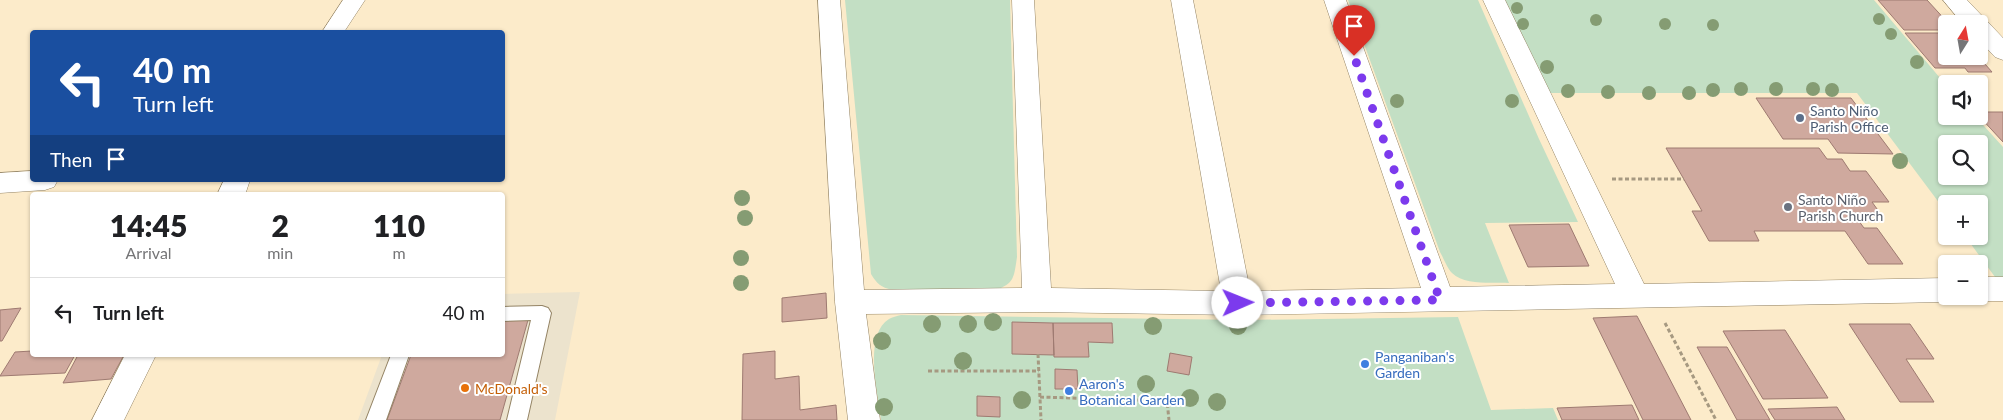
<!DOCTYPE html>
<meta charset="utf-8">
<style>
body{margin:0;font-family:Lato,sans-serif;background:#f2f2f2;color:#202124;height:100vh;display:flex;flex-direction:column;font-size:19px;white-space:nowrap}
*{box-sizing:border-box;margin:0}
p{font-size:16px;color:#757577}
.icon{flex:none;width:28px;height:28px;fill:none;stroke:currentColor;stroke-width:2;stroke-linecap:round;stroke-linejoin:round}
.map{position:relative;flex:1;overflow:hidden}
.side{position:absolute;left:30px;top:192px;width:475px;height:165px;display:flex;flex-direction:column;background:#fff;border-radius:5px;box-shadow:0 1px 4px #0004}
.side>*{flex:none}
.top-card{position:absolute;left:30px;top:30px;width:475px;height:152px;border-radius:5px;box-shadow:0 1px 4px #0004;background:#1a4fa0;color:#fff;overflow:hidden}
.needle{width:32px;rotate:11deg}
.controls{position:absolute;left:1938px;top:15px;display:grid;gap:10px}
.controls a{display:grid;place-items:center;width:50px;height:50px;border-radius:5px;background:#fff;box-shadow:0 1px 4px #0004;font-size:25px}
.pin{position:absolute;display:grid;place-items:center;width:42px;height:42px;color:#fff;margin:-51px -21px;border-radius:50% 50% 50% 0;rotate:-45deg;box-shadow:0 0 5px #0007}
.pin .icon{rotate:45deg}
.me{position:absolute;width:55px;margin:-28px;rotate:89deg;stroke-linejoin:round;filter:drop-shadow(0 0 4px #0008)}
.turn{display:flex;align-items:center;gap:18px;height:105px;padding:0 20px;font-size:22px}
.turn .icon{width:65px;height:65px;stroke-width:2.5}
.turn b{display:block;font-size:35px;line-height:42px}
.then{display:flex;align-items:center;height:48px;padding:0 20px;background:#0003;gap:10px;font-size:19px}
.eta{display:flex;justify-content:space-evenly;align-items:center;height:85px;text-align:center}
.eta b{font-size:30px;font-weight:800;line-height:35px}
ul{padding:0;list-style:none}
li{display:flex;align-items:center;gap:15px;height:70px;padding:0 20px;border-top:1px solid #e0e0e0}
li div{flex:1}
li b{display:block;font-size:19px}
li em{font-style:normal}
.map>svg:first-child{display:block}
.commercial{fill:#ece3cd}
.green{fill:#c3dfc4;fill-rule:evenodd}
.building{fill:#cfa99e;stroke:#9e7a71}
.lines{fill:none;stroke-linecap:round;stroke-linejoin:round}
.lane-casing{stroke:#948465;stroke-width:2}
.street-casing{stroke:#948465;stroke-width:1}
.path{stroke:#a69981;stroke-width:3;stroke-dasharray:4 2.5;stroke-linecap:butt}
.lane{fill:#fff;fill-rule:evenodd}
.street{fill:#fff;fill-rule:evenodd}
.tree{fill:#859c73}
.route{stroke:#7c3aed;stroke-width:9;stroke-dasharray:0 16.2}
.service-dot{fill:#5c6f8a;stroke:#fff;stroke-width:2}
.worship-dot{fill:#6b7280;stroke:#fff;stroke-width:2}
.shop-dot{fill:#3f7fe0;stroke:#fff;stroke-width:2}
.food-dot{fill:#e8710a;stroke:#fff;stroke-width:2}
.labels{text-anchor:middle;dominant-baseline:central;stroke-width:4;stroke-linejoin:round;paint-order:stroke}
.service-label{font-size:14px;fill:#4e5e75;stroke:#fff;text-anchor:start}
.worship-label{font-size:14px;fill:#5b616d;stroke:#fff;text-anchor:start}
.shop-label{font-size:14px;fill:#366cbe;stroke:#fff;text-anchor:start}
.food-label{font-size:14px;fill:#c56008;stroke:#fff;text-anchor:start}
</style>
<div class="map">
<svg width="2003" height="420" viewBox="0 0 2003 420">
<rect width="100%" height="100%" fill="#fcebca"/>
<path class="commercial" d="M580 292 555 420H358L382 355H502L503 294Z"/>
<path class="green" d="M845 0H1010L1017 257C1014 276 1015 284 995 290H892C881 287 877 284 871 274Z
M1348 0H1478L1539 139 1578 222 1485 223 1509 283C1492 282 1465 286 1452 273 1447 268 1444 259 1440 252Z
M1502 0H1874L1946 85V116H1975L2003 147V277H1995L1965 236H1979V204H1946V212L1857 93H1550ZM1946 144H1979V176H1946Z
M901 315 1244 320 1458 317 1491 410 1553 408 1558 420H881C878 395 863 335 889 319 892 317 897 316 901 315Z"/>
<path class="building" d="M1878 0H1927L1949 24H1946V30H1904Z
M1905 33H1946V56H1978L1992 72H1968L1965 68H1935Z
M1756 98H1851L1893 154 1838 153 1828 139H1783Z
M1979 112H2003V142L1979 116Z
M1666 148H1819L1827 159H1842L1850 171H1866L1889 202H1872L1880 213H1853L1864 228H1877L1903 264H1868L1845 231H1754L1759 241H1709L1692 211H1702Z
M1569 224 1589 266 1528 267 1509 225Z
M826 293 827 318 782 322V298Z
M21 308 2 341H0V310Z
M1637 316 1691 420H1643L1593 318Z
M528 320 500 420H387L411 355H502V321Z
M1012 322 1053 323 1054 355 1012 354Z
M1053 323H1112L1113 343 1088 342 1089 357H1054Z
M1849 324H1910L1934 359H1906L1934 402H1900Z
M1785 330 1828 398 1763 399 1723 331Z
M1697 347H1727L1770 420H1737Z
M32 351V355H75L65 373 0 376 15 352Z
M775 351V379L799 376 800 410 836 405 837 420H742L743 354Z
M1170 353 1192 357 1189 375 1167 371Z
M78 355H124L111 379 63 383Z
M1055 369 1077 370 1078 389H1055Z
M977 396 1000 397V417L977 416Z
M1632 405 1639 420H1562L1557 408Z
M1837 407 1845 420H1775L1768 409Z"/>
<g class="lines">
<g class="lane-casing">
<path id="lane" d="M542 306 548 308 551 313 527 420H507L531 320 502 321V307Z
M391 355H409L386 420H366Z"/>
</g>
<g class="street-casing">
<path id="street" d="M343 0H365L344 32H322Z
M818 0H840L864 290 1022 288 1012 0H1034L1051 288 1221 291 1171 0H1193L1250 291 1421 288 1324 0H1346L1450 287 1615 284 1483 0H1505L1644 284 1946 278V296H1957L1946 302 1238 315 1037 312 866 314 880 420H848L835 302Z
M1943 0H1967L2003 38V60L1995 57 1979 40V24H1963Z
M32 171V180H58L54 187 45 190 0 193V173Z
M224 180H250L245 195H217Z
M1979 277H2003V301H1979L1969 297 1979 296Z
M125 355H156L124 420H92Z"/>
</g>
<path class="path" d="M1612 179H1684
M1665 323 1716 420
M1038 354 1041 420
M928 371H1039
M1040 397 1167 401 1169 420"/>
<use href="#lane" class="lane"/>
<use href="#street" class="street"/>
</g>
<g class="tree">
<circle cx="1517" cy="8" r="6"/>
<circle cx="1879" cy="19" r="6"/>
<circle cx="1596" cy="20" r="6"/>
<circle cx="1523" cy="24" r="6"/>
<circle cx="1665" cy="24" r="6"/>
<circle cx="1713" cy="25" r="6"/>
<circle cx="1891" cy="34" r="6"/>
<circle cx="1917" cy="62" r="7"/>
<circle cx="1547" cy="67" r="7"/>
<circle cx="1741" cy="89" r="7"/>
<circle cx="1776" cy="89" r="7"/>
<circle cx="1813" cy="89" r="7"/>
<circle cx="1713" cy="90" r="7"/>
<circle cx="1832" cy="90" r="7"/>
<circle cx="1568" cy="91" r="7"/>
<circle cx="1608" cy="92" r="7"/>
<circle cx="1649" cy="93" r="7"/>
<circle cx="1689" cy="93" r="7"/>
<circle cx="1397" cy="101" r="7"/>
<circle cx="1512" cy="101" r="7"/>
<circle cx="1900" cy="161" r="8"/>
<circle cx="742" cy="198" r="8"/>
<circle cx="745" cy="218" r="8"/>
<circle cx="741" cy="258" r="8"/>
<circle cx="741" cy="283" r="8"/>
<circle cx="993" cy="322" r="9"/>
<circle cx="932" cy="324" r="9"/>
<circle cx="968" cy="324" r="9"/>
<circle cx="1153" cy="326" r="9"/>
<circle cx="1238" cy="326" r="9"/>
<circle cx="882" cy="341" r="9"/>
<circle cx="963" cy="361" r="9"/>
<circle cx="1146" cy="384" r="9"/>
<circle cx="1190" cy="398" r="9"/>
<circle cx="1022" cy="400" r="9"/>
<circle cx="1217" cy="402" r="9"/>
<circle cx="884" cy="407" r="9"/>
</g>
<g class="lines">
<path class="route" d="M1238 303 1440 300 1354 56"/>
</g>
<circle class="service-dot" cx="1800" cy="118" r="5"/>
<circle class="worship-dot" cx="1788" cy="207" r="5"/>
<g class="shop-dot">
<circle cx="1365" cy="364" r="5"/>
<circle cx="1069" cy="391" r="5"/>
</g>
<circle class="food-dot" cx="465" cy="388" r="5"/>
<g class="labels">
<g class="service-label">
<text x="1810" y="110">Santo Niño<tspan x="1810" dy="16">Parish Office</tspan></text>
</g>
<g class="worship-label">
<text x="1798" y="199">Santo Niño<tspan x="1798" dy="16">Parish Church</tspan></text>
</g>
<g class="shop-label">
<text x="1375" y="356">Panganiban's<tspan x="1375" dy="16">Garden</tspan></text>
<text x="1079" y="383">Aaron's<tspan x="1079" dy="16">Botanical Garden</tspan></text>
</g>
<g class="food-label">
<text x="475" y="388">McDonald's</text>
</g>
</g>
</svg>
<div class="controls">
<a><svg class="needle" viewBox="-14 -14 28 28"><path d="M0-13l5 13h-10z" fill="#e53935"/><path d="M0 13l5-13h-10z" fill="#757577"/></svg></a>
<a><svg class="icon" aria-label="sound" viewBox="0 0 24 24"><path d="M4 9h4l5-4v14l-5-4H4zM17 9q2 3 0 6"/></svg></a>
<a><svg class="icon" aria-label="search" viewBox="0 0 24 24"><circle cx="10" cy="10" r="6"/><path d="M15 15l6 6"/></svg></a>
<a>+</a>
<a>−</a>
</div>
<div class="pin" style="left:1354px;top:56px;background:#d93025"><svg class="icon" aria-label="arrive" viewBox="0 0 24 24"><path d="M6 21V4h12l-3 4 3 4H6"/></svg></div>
<svg class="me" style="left:1238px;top:303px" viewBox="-20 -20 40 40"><circle r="19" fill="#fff"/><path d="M0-13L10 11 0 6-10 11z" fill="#7c3aed"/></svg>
<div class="top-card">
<div class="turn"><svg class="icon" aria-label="left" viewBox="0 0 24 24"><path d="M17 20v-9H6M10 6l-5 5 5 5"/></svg><div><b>40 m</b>Turn left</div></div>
<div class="then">Then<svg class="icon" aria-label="arrive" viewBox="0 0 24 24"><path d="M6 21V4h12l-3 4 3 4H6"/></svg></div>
</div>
<section class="side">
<div class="eta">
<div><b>14:45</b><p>Arrival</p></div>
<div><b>2</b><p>min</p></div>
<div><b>110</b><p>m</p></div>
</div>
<ul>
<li><svg class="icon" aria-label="left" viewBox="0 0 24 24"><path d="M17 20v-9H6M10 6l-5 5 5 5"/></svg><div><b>Turn left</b></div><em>40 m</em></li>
</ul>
</section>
</div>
